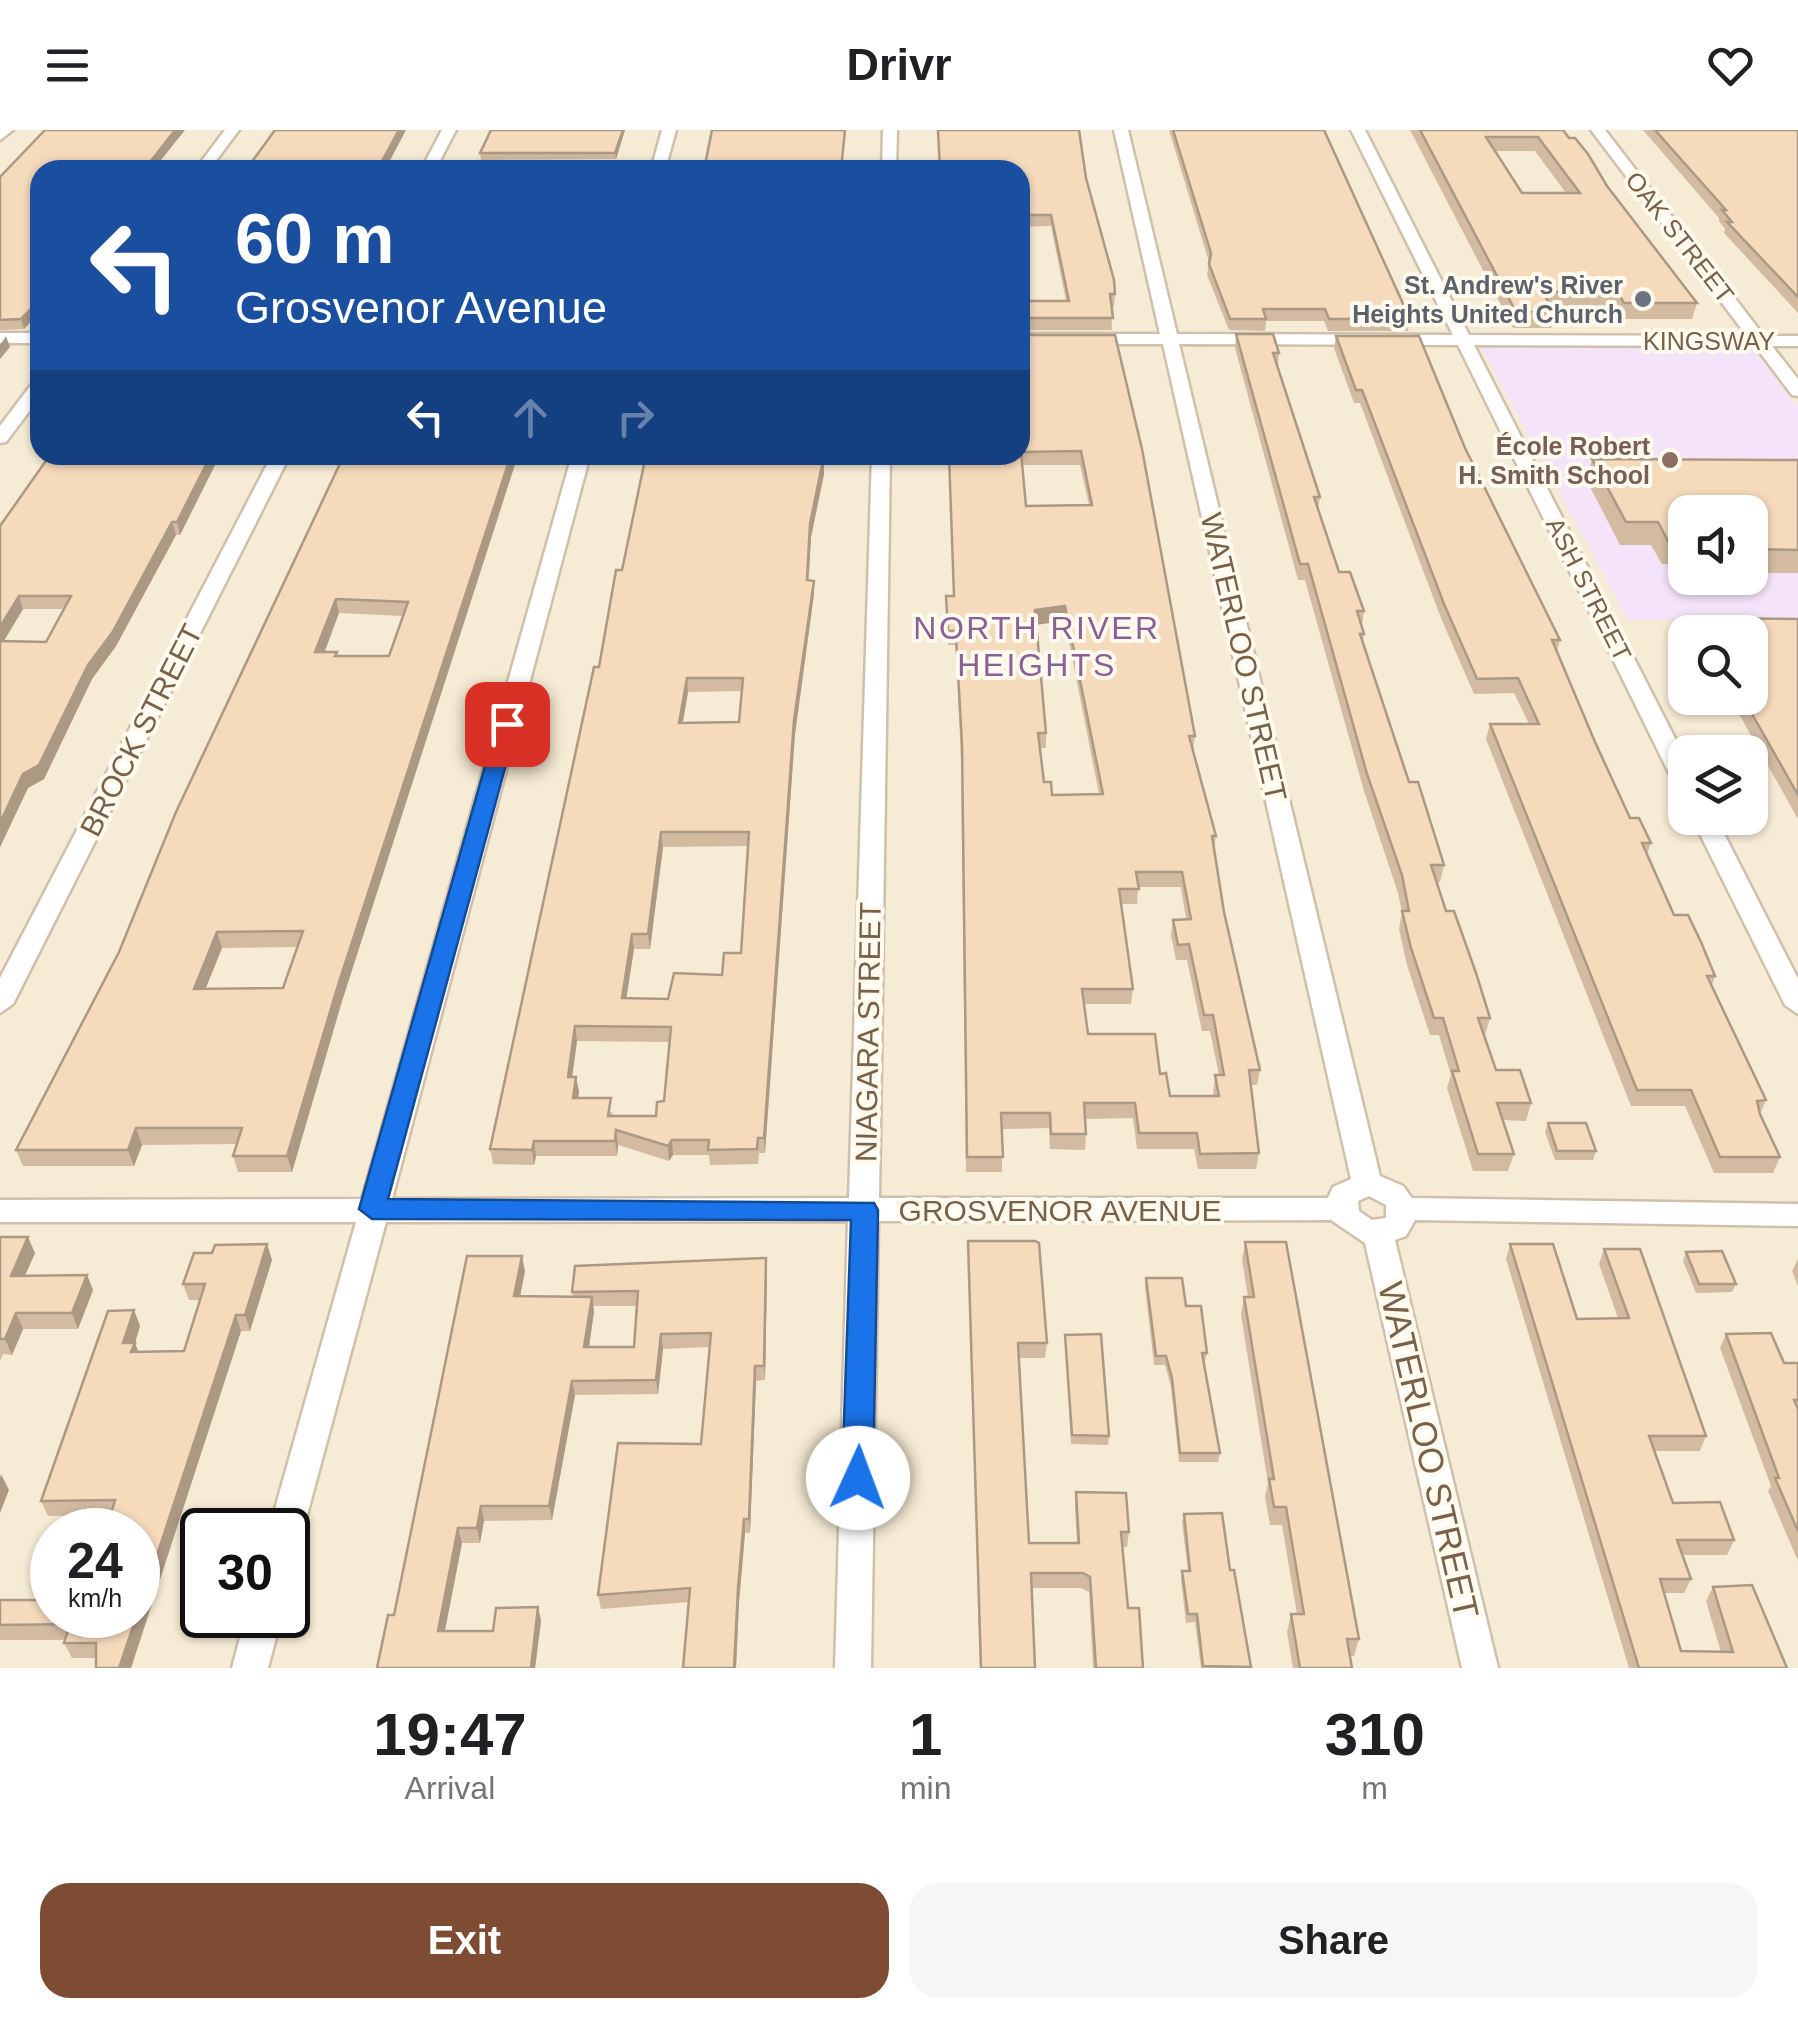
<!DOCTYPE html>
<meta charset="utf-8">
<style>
body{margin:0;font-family:Helvetica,sans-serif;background:#f6f6f6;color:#202124;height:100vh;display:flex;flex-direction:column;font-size:38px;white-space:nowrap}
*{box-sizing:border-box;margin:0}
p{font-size:32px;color:#757577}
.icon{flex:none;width:55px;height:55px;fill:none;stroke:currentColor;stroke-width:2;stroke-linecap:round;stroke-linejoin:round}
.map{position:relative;height:1538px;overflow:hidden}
.side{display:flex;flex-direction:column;background:#fff;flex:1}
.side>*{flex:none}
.guide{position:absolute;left:30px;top:30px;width:1000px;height:305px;border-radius:30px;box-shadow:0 2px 8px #0004;background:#1a4fa0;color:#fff;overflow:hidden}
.fabs{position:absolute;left:1668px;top:365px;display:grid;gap:20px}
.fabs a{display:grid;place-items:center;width:100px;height:100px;border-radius:20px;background:#fff;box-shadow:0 2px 8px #0004;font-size:50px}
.speed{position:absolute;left:30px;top:1378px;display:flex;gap:20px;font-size:50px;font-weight:700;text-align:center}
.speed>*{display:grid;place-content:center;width:130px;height:130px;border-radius:50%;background:#fff;box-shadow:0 2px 8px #0004;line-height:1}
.speed small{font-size:25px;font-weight:400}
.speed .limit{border:5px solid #111;border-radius:15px;background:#fff;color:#111}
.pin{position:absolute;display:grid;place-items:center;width:85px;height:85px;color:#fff;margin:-42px;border-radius:20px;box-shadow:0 5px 15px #0006}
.me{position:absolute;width:110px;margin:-55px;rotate:2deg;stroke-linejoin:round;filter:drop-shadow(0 0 8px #0008)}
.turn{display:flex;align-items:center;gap:35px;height:210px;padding:0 40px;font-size:45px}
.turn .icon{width:130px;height:130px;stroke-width:2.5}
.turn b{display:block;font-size:70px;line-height:85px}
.lanes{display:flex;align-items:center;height:95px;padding:0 40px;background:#0003;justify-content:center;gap:50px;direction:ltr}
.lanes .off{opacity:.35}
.eta{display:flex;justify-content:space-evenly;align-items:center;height:170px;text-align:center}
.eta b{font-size:60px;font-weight:800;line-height:70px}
.cta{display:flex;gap:20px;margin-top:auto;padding:20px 40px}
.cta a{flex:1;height:115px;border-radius:30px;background:#7d4c33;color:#fff;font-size:40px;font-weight:800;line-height:115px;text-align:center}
.cta a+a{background:#f6f6f6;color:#202124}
header{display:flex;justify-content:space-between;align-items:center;height:130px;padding:0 40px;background:#fff;font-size:45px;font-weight:800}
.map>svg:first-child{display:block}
.residential{fill:#f6ebd4;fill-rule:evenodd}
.education{fill:#f5e3fa;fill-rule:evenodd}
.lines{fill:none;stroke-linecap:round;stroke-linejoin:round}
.minor-casing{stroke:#d0c0ab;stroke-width:5}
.minor{fill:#fff;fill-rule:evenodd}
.wall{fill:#d3bba2;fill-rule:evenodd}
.shaded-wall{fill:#ac9984}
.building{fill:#f5dabc;stroke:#ac9984;stroke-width:2.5;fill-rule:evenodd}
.route{fill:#1a73e8;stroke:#114b97;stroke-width:2.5}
.worship-dot{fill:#6b7280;stroke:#fffaee;stroke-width:4}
.education-dot{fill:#8d6e63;stroke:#fffaee;stroke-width:4}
.labels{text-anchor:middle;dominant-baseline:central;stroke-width:8;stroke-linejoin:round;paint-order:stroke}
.far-street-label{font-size:25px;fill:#796049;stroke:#fffaee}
.far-worship-label{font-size:25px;font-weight:bold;fill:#5b616d;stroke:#fffaee;text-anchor:end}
.far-education-label{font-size:25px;font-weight:bold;fill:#785e54;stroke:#fffaee;text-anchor:end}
.street-label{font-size:30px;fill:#796049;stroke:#fffaee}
.neighbourhood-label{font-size:32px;letter-spacing:2.5px;fill:#8b6096;stroke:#fffaee}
.near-street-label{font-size:35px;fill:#796049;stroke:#fffaee}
</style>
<header><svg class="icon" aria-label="menu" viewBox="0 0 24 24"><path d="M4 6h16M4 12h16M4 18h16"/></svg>Drivr<svg class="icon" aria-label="heart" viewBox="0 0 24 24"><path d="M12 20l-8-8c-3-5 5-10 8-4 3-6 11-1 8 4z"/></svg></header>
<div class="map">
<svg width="1798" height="1538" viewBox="0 0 1798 1538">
<rect width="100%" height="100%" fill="#fef7e6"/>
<path class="residential" d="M0 0H1798V278L1752 217 1628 489 1798 490V1538H0ZM436 34 1020 40V325H40V40H432ZM1685 502H1750V568H1685ZM1685 622H1750V688H1685ZM52 1400H138V1485H52ZM202 1400H288V1485H202Z"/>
<path class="education" d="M435 34H655L653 40H432Z
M1481 217H1752L1798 278V490H1628ZM1685 382H1750V448H1685Z"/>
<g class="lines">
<g class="minor-casing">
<path id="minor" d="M0 0H13L0 10Z
M225 0H239L209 40H195Z
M442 0H456L435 40H421Z
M662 0H676L665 40H651Z
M883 0H897L896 40H882Z
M1114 0H1128L1177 204 1453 205 1351 0H1365L1469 205 1747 206 1591 0H1605L1764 206H1798V216H1772L1798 249V266L1792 265 1755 216 1474 215 1685 628V658L1673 651 1458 215 1179 214 1380 1046 1403 1056 1412 1068 1798 1074V1096L1415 1090 1406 1106 1395 1110 1498 1538H1462L1365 1113 1331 1090 878 1091 871 1538H835L848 1091 386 1092 303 1400 298 1411 288 1415V1400H269L356 1092H0V1070L362 1069 572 325H590L392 1069 849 1068 872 325H890L879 1068H1328L1333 1057 1351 1049 1163 214H1020V204H1160ZM1369 1066 1386 1075V1088L1372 1090 1359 1081 1358 1071Z
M0 203H40V213H0Z
M40 250V267L6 312 0 313V296L34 251Z
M272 325H290L13 874 0 883V848Z
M1692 688H1716L1798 849V884L1785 875Z
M246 1485H282L268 1538H232Z"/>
</g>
<use href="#minor" class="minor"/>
</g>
<path class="wall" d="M625 0 616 29 481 30 480 23Z
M1169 0H1324L1410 189 1408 201H1328L1324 191H1266L1265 201 1229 200 1207 145 1209 132Z
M1410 0H1563L1697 173 1692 189H1621L1613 177H1551L1555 182 1551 198H1513ZM1495 21H1535L1566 63H1522Z
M1643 0H1798V183L1724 103 1725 99 1719 91V88Z
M1020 40 1086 48 1115 164 1114 177H1111L1112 200H1020V171H1066L1051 96 1020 97Z
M0 47 24 199 0 200Z
M1236 204 1279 223 1278 236 1320 367 1318 379 1339 442 1364 481 1362 495 1364 504 1363 512 1409 652 1444 735 1440 752H1436L1446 781 1490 888 1485 905 1496 940 1531 973 1526 991 1503 990 1514 1024 1508 1041H1473L1447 958 1451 945 1439 905H1430L1407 835 1399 799 1402 782 1398 763 1364 661 1305 450H1298L1235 218Z
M1020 205H1115L1195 606 1193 621 1216 706 1214 719 1224 782 1260 940 1257 955H1251L1259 1023 1256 1039H1198L1194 1019H1137L1133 988 1085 989 1086 1004 1085 1020 1050 1019 1049 998 1002 999V1042H966L961 629 956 521 955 515H948L946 466H953ZM1022 335H1080L1089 375 1026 376ZM1065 491 1099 664 1052 665 1044 652 1040 618H1046V603L1037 494ZM1138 757H1181L1186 789 1173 790 1171 805 1176 830H1187L1202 901H1210L1219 945H1215L1213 966H1170L1160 944 1088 904 1084 874H1131L1133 859 1121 774H1137Z
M1336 206 1465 318 1560 510 1557 522 1595 612 1630 688 1651 713 1647 724 1674 785 1715 846 1712 855 1766 970 1760 984 1780 1027 1773 1043H1714L1685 976H1631L1486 609 1490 594H1529L1514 563 1474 564 1441 488 1360 273H1354L1334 218Z
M220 325 180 405H176L116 516 92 549 44 649 28 658 0 717V396ZM23 479H64L46 512 4 511Z
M338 325H518L342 871 292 1042H238L233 1026 237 1014 142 1015 134 1036H23L16 1020 119 822 340 335ZM339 483 403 486 389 526H338L337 522H324ZM298 817 283 858 205 859 222 818Z
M1592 329 1798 330V443H1750V382H1685V442H1678L1674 434H1662L1651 415H1620L1587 351Z
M824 344 811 407 808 450 814 464 795 604 765 1023H759L758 1034 710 1035 709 1025H673L669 1031 618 1015 617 1026H536L534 1035 493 1034 490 1019 599 537 622 440ZM742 561 739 592 683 593 688 562ZM748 716 741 823 722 845 668 869H626L634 819H650L663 717ZM577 911 669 912 664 971 656 986H612L613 983 578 968 579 962 576 947H572Z
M1698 488 1798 489V689L1730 568H1750V502H1693Z
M1548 993 1596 1021 1593 1030H1555L1545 1002Z
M0 1107 35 1123 25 1146 87 1145 93 1160 78 1199H23L12 1225 3 1224 0 1231Z
M968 1111 1047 1213 1045 1228H1019L1029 1413H1077L1075 1378 1076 1362 1129 1402 1127 1417H1123L1128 1478 1143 1538H1093L1089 1462 1081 1458H1031L1035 1538H980Z
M1245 1112 1359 1509 1354 1526H1350L1352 1538H1293L1287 1502 1291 1484H1297L1282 1395H1270L1265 1367 1268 1353 1241 1185 1244 1167H1248L1242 1130Z
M267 1114 272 1130 250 1201H241L131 1538H96V1528H72L64 1513 65 1510H0V1470H52V1485H138V1400H116L110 1385 48 1386 41 1371 108 1181 134 1180 140 1196 135 1213 138 1222 184 1221 200 1170H189L183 1154 194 1123H212L215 1115Z
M1510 1114 1577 1189 1618 1188 1599 1134 1604 1119 1706 1306 1700 1321H1654L1673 1373 1734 1410 1727 1425H1682L1691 1449 1684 1463H1664L1681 1521 1721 1522 1706 1471 1713 1457 1787 1538H1629L1506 1129Z
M1686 1122 1736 1154 1732 1162 1696 1163 1683 1131Z
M1798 1129V1156L1792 1141Z
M525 1141 520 1167H573L572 1162 767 1142 765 1250 756 1251 750 1403H745L739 1472 736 1538H683L689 1472 601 1479 598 1465 701 1314 709 1217 663 1219 658 1264 575 1265 552 1390 484 1391 480 1413H462L445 1501H493L538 1477 541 1491 535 1538H377L394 1485ZM593 1176H637L634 1217H589L594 1181Z
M1146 1148 1186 1176 1207 1223 1205 1231H1204L1220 1323 1218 1332H1179L1171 1257 1165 1235H1154L1145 1157Z
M1726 1204 1784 1233H1798V1431L1768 1361 1771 1356 1720 1218Z
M1065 1205 1109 1306 1108 1315 1071 1314Z
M1184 1384 1230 1440H1234L1250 1538H1201L1195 1492 1186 1493 1181 1450 1182 1441H1188L1182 1393Z"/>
<path class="shaded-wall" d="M175 0H185L153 40H144Z
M399 0H406L385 40H377Z
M623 0H625L616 29 615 23Z
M40 170V183L24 199 21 189Z
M6 206 10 217 0 229V215Z
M211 325H220L180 405 177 392Z
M511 325H518L342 871 292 1042 287 1026 338 855Z
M824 325V344L811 407 808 464 810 394Z
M172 392 176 405 116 516 92 549 44 649 28 658 0 717V693L23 644Z
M814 451V464L795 604 765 1023 764 1008 794 590Z
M19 466 23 479 0 517V497Z
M336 469 339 483 319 537 315 522Z
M1065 476V491L1035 495V480Z
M687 548 688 562 680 607 679 593Z
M661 702 663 717 650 819 648 804Z
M217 802 222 818 199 875 194 859Z
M632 804 634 819 624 883 622 868Z
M575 896 577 911 570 962 568 947Z
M576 947 579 962 576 983 573 968Z
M136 998 142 1015 134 1036 128 1020Z
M616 1000 618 1015 617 1026 615 1011Z
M672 1010 673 1025 669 1031 668 1016Z
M534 1011 536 1026 534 1035 532 1020Z
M28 1107 35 1123 18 1161 11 1146Z
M267 1114 272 1130 250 1201 245 1185Z
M522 1126 525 1141 517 1181 514 1166Z
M766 1128 767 1142 765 1250 764 1236Z
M87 1145 93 1160 78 1199 72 1183Z
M592 1167 594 1181 587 1231 584 1217Z
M134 1180 140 1196 135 1213 141 1229 132 1223 123 1213Z
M16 1183 23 1199 12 1225 5 1209Z
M236 1185 241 1201 131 1538H119Z
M661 1204 663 1219 658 1264 656 1250Z
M755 1236 756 1251 750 1403 749 1389Z
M572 1251 575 1265 552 1390 549 1376Z
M1 1344 9 1360 0 1383V1348Z
M481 1376 484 1391 480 1413 477 1398Z
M744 1389 745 1403 739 1472 736 1538H734L738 1458Z
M458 1398 462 1413 442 1515 438 1501Z
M538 1477 541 1491 535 1538H531Z"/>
<path class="building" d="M45 0H175L144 40H40V170L21 189 0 190V47Z
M275 0H399L377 40H246Z
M491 0H623L615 23H480Z
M712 0H845L841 40H704Z
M938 0H1079L1086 48 1114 150 1115 164H1110L1113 188H1020V190V171H1069L1051 85H1020V40H940Z
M1173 0H1324L1410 189H1329L1325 179H1263L1266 189H1230L1209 134 1211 123Z
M1420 0H1563L1569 8H1575L1588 24 1607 56 1697 173H1624L1617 161 1542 162 1555 182H1516ZM1486 7H1538L1580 63H1522Z
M1655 0H1798V167L1727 92H1732L1722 80H1726Z
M1236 204H1273L1279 223H1273L1320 367H1314L1339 442H1350L1364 481H1357L1364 504H1360L1409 652H1418L1444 735H1431L1446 781H1454L1476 843 1490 888H1478L1496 940H1520L1531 973H1497L1514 1024H1478L1452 941H1459L1443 888H1434L1411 818 1402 781H1409L1402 745 1367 644 1308 434H1300Z
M1020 205H1115L1142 319 1195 606H1189L1216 706H1212L1224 782 1260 940H1249L1259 1023 1200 1024 1197 1003H1139L1135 973H1084L1086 1004H1051L1050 983H1001L1003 1027H967L962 614 956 506V501H948L946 466H954L949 325H1020ZM1081 321 1092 375 1026 376 1021 322ZM1065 476 1103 664 1052 665 1051 652H1044L1038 603H1046L1035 480ZM1136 742H1182L1191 789 1173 790 1178 815 1189 814 1204 885H1213L1224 945H1215L1219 966H1170L1166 943 1160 944 1155 904H1088L1082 859H1133L1119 759H1139Z
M1336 206H1419L1465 318 1560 510H1552L1595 612 1630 688H1639L1651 713H1642L1674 785H1688L1701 812 1715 846H1707L1766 970 1757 971 1760 984 1780 1027H1720L1691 960H1637L1490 594H1539L1518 548 1477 549 1444 474 1362 260H1356Z
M50 325H211L177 392H172L112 503 88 535 39 635 23 644 0 693V511L46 512 71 466H19L0 497V396Z
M344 325H511L338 855 287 1026H233L242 998H136L128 1020H16L119 822 176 682ZM336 469 408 472 389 526H335L337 522H315ZM303 801 283 858 194 859 217 802Z
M646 325H824L810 394 807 450 814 451 794 590 764 1008H758L757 1019 708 1020 709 1010H672L668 1016 616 1000 615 1011H534L532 1020 490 1019 594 537H599L616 440H622ZM687 548H743L739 592 679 593ZM661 702H749L741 823H724L722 845 674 843 668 869 622 868 632 804H648ZM575 896 671 897 664 971 657 972 656 986H608L611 968H573L576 947H568Z
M1592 329 1798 330V420L1750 419V382H1685V419L1680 411H1668L1658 392H1626Z
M1698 488 1798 489V665L1743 568H1750V502H1706Z
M1548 993H1586L1596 1021H1557Z
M0 1107H28L11 1146 87 1145 72 1183H16L5 1209H0Z
M968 1111H1035L1039 1113 1047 1213H1018L1029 1413H1079L1076 1362 1126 1363 1129 1402H1121L1128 1478H1139L1143 1538H1096L1090 1447 1083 1443H1031L1035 1538H981Z
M1245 1112H1286L1359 1509H1347L1352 1538H1300L1291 1484H1304L1286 1377H1274L1269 1349H1274L1244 1167H1254Z
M267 1114 245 1185H236L138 1483V1400H120L124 1387H110L115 1370 41 1371 108 1181 134 1180 123 1213H135L131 1222 184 1221 205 1154H183L194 1123H212L215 1115Z
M1510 1114H1553L1577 1189 1629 1188 1604 1119H1640L1706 1306H1649L1673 1373 1720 1372 1734 1410H1677L1691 1449H1660L1681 1521 1733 1522 1713 1457 1752 1455 1787 1538H1639Z
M1722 1121 1736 1154H1699L1686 1122Z
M467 1126H522L514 1166 592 1167 584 1217H634L638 1161 572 1162 575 1136 766 1128 764 1236H755L749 1389H744L738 1458 734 1538H683L690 1458 598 1465 618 1313 701 1314 711 1203 661 1204 656 1250 572 1251 549 1376H481L477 1398H458L438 1501H493L496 1478 538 1477 531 1538H377L388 1485H394Z
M1146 1148H1182L1186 1176H1201L1207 1223H1202L1220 1323H1180L1172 1248 1166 1226H1156Z
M1771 1203 1784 1233H1798V1270H1794L1798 1279V1401L1775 1348H1779L1726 1204Z
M1101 1204 1109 1306 1072 1305 1065 1205Z
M1222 1383 1230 1440H1234L1251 1537 1203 1536 1197 1484H1188L1182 1441H1190L1184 1384Z
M0 1470H52V1485H137L119 1538H96V1513H64L70 1494 0 1495Z"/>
<path class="route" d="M507 587 517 594 388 1069 874 1073 878 1080 873 1348 868 1357 858 1361 847 1357 842 1348 851 1090 372 1089 359 1079 497 594Z"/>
<circle class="worship-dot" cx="1643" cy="169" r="10"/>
<circle class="education-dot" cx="1670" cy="330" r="10"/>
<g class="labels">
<g class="far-street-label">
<text transform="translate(1680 107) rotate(52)">OAK STREET</text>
<text x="1709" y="211">KINGSWAY</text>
<text transform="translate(1589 459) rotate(63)">ASH STREET</text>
</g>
<g class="far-worship-label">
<text x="1623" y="155">St. Andrew's River<tspan x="1623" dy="29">Heights United Church</tspan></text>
</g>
<g class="far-education-label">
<text x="1650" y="316">École Robert<tspan x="1650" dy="29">H. Smith School</tspan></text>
</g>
<g class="street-label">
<text transform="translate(1244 527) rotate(77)">WATERLOO STREET</text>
<text transform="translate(141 600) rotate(-63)">BROCK STREET</text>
<text transform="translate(868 902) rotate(-89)">NIAGARA STREET</text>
<text x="1060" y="1080">GROSVENOR AVENUE</text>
</g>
<g class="neighbourhood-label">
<text x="1037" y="498">NORTH RIVER<tspan x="1037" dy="37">HEIGHTS</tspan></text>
</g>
<g class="near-street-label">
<text transform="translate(1429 1320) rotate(77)">WATERLOO STREET</text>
</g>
</g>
</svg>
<div class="fabs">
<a><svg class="icon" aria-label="sound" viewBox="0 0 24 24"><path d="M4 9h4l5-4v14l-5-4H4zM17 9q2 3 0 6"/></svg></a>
<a><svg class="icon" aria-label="search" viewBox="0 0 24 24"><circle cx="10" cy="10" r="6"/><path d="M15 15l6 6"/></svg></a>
<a><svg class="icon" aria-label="layers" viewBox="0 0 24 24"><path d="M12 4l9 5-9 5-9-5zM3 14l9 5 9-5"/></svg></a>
</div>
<div class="speed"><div>24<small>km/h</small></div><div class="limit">30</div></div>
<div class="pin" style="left:507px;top:594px;background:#d93025"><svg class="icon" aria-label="arrive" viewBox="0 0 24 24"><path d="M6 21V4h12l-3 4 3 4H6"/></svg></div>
<svg class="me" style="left:858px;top:1348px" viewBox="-20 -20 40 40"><circle r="19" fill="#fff"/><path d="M0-13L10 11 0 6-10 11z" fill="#1a73e8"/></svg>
<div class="guide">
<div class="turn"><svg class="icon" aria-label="left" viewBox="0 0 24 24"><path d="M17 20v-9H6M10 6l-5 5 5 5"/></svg><div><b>60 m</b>Grosvenor Avenue</div></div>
<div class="lanes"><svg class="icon" aria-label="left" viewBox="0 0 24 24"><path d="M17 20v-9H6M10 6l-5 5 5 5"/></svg><svg class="icon off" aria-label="ahead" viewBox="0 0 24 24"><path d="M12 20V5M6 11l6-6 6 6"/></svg><svg class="icon off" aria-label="right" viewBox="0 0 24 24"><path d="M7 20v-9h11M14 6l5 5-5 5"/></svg></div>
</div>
</div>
<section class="side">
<div class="eta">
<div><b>19:47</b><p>Arrival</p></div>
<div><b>1</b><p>min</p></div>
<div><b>310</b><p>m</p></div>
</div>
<div class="cta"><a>Exit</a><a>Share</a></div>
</section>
